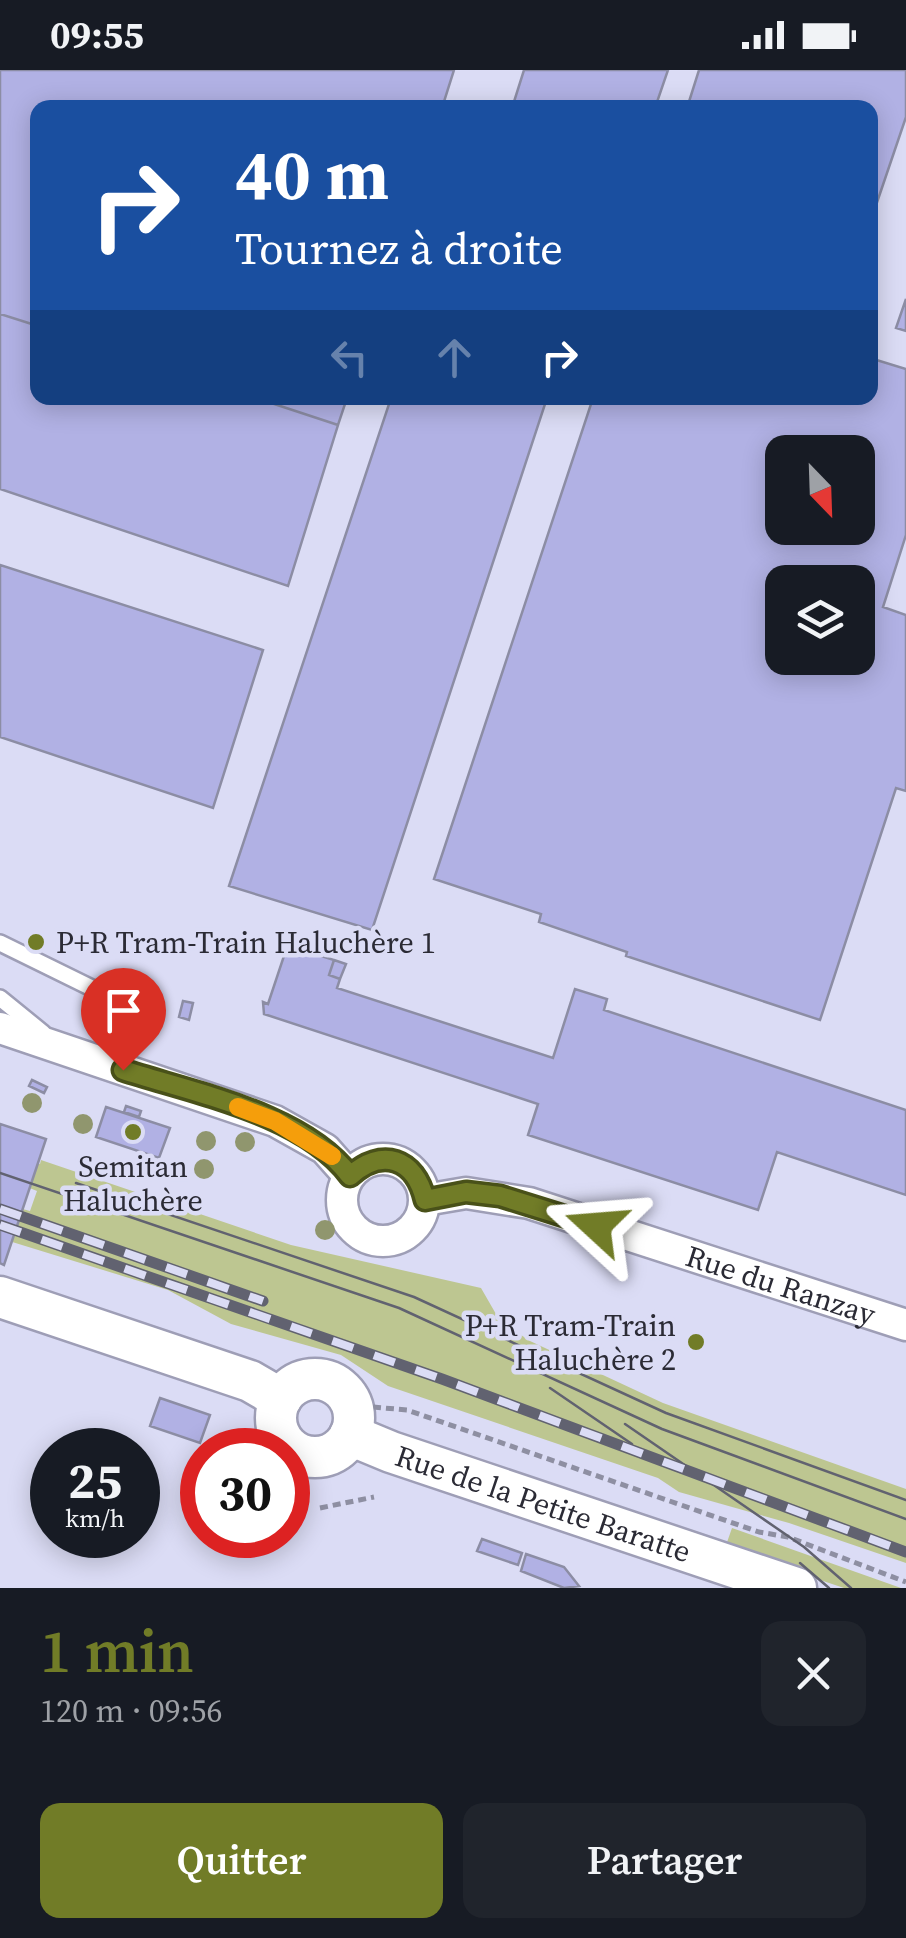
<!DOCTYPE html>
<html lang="fr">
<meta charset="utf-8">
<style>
body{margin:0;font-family:"Source Serif 4",serif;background:#20242c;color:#f1f3f6;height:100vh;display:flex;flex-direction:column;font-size:38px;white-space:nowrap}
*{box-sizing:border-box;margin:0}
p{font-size:32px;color:#9ea1a6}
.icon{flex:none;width:55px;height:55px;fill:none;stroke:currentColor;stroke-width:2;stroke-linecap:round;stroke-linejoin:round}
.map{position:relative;height:1518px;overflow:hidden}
.sheet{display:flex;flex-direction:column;background:#171b24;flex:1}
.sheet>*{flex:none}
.banner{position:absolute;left:30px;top:30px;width:848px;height:305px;border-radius:20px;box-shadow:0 5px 25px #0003;background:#1a4fa0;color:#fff;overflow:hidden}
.needle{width:65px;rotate:157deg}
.tools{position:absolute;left:765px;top:365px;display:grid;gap:20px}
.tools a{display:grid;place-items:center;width:110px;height:110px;border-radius:20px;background:#171b24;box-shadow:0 5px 25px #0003;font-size:50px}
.speed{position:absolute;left:30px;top:1358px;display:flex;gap:20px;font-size:50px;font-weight:700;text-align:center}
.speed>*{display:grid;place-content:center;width:130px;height:130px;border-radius:50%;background:#171b24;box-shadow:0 5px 25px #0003;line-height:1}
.speed small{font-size:25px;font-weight:400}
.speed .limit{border:15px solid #d22;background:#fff;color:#111}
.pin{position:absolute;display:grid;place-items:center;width:85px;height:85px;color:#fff;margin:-102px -42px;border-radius:50% 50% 50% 0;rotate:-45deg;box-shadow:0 0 10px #0007}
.pin .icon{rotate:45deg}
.me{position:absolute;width:110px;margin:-55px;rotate:289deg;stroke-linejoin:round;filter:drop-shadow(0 0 8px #0008)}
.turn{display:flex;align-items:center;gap:35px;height:210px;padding:0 40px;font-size:45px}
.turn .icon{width:130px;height:130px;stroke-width:2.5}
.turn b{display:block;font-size:70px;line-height:85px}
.lanes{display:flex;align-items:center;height:95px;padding:0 40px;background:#0003;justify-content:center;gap:50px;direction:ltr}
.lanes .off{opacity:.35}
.round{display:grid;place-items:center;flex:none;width:105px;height:105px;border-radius:20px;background:#20242c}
.headline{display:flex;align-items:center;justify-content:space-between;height:170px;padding:0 40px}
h1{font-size:60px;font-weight:600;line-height:75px;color:#717c27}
.button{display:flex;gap:20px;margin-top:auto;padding:20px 40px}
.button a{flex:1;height:115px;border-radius:20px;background:#717c27;color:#fff;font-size:40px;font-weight:600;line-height:115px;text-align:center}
.button a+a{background:#20242c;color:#f1f3f6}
.status{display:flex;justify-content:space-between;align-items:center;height:70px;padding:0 50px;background:#171b24;direction:ltr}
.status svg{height:28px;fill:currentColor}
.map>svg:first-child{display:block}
.green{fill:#bdc691}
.building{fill:#b1b1e4;stroke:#8c8da4;stroke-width:2.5;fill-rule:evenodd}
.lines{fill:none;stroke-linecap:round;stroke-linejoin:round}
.lane-casing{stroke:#9e9eb6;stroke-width:20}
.street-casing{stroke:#9e9eb6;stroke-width:35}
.secondary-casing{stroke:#9e9eb6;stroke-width:45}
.path{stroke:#8e8fa2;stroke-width:5;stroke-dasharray:8 5;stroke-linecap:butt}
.lane{stroke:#fff;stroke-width:15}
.street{stroke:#fff;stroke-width:30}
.secondary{stroke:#fff;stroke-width:40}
.tram{stroke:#616270;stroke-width:2.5}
.rail-casing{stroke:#616270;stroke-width:11}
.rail{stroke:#dbdcf5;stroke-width:8;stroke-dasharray:22;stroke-linecap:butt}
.tree{fill:#90966e}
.route-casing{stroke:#495119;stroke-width:25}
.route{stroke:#717c27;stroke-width:18}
.slow{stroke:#f59e0b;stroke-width:18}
.poi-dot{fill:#717c27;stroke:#dbdcf5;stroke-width:4}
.labels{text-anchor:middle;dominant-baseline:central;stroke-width:9;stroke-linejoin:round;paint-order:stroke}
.poi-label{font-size:30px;fill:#2b2b35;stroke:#dbdcf5;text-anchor:start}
.street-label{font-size:30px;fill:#2b2b35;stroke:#dbdcf5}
</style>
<div class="status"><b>09:55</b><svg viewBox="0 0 49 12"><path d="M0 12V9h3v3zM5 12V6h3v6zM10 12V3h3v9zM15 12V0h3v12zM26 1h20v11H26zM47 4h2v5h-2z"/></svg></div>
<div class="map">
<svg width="906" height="1518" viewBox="0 0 906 1518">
<rect width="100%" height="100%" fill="#dbdcf5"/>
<path class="green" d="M41 1090 291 1175 481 1218 500 1251 530 1271 663 1333 906 1419V1493L789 1453 679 1422 658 1408 388 1316 341 1285 231 1254 168 1220 9 1171 19 1138 30 1141 37 1121 27 1117 35 1092 40 1094Z
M732 1458 901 1518H844L725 1478Z"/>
<path class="building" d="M0 0H454L442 38H38V256L0 244Z
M524 0H668L655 38H512Z
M699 0H906V47L870 153V38H687Z
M906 229V261L896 258Z
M0 244 38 256V328H256L338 355 288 516 0 419Z
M870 288 906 299V465L883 537 906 545V721L896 718 820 950 626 886 627 882 539 852 541 844 434 809 593 328H870ZM782 382H858V458H782ZM782 512H858V588H782Z
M256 328H347L338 355Z
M391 328H547L372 860 229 816Z
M0 495 263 580 213 738 0 667Z
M287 875 334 890 329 905 340 909 337 918 553 988 575 919 607 929 604 940 906 1040V1125L777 1082 758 1140 528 1065 538 1034 264 944 263 932 268 934 284 886 279 885Z
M334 890 346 894 340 909 329 905Z
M183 931 193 933 189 950 179 947Z
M32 1010 47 1017 44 1023 29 1016Z
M126 1036 141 1041 139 1047 124 1042Z
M106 1037 170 1058 159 1088 96 1067Z
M0 1054 46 1069 4 1195 0 1193Z
M160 1328 210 1345 200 1373 150 1356Z
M482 1469 522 1483 518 1495 477 1481Z
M526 1484 564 1497 579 1516 564 1518 521 1501Z"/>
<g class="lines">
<g class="lane-casing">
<path id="lane" d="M0 873 106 925
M0 928 43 963"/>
</g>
<g class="street-casing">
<g id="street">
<path d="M0 958 275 1051 325 1079 349 1106"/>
<circle cx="383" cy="1130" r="41"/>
<path id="s1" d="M425 1130 466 1123 529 1133 906 1255"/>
</g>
</g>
<g class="secondary-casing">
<g id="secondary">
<path d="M0 1227 250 1311 281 1329"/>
<circle cx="315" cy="1348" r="39"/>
<path id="s2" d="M350 1365 391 1382 796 1518"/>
</g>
</g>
<path class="path" d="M373 1337 407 1340 759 1462 788 1467 906 1512
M320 1438 374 1427"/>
<use href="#lane" class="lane"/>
<use href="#street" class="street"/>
<use href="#secondary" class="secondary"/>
<path class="tram" d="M0 1103 399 1238 662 1359 906 1449
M76 1113 414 1227 666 1343 906 1430
M550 1318 632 1374
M625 1354 804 1477 851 1518
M800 1493 829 1518"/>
<g class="rail-casing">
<path id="rail" d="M0 1139 263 1231
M0 1155 442 1309 906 1482"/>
</g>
<use href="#rail" class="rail"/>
</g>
<g class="tree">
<circle cx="32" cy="1033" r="10"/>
<circle cx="83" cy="1054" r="10"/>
<circle cx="206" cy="1071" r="10"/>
<circle cx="245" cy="1072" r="10"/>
<circle cx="204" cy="1099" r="10"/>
<circle cx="325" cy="1160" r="10"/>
</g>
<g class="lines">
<g class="route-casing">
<path id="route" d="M123 1000C194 1023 304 1044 350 1106 382 1077 415 1088 425 1130L466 1122 500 1126 596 1156"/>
</g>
<use href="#route" class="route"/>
<path class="slow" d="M238 1037 275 1051 332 1086"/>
</g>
<g class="poi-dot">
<circle cx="36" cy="872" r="10"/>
<circle cx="133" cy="1062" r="10"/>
<circle cx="696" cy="1272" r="10"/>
</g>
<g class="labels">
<g class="poi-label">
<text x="56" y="872">P+R Tram-Train Haluchère 1</text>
<text x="133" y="1096" text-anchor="middle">Semitan<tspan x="133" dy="34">Haluchère</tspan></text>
<text x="676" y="1255" text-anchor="end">P+R Tram-Train<tspan x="676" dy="34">Haluchère 2</tspan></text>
</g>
<g class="street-label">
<text stroke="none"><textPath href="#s1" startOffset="370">Rue du Ranzay</textPath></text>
<text stroke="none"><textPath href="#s2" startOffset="205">Rue de la Petite Baratte</textPath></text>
</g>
</g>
</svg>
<div class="tools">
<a><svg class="needle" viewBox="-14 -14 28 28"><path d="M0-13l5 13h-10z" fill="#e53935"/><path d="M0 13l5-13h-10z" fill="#9ea1a6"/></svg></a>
<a><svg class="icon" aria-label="layers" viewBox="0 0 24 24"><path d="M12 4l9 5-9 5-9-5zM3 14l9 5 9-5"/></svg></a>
</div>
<div class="speed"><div>25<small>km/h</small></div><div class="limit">30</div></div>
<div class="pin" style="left:123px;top:1000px;background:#d93025"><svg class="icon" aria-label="arrive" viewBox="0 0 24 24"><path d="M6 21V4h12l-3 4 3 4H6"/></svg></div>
<svg class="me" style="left:596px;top:1156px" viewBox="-20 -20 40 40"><path d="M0-17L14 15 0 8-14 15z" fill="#717c27" stroke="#fff" stroke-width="4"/></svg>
<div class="banner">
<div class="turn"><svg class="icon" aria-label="right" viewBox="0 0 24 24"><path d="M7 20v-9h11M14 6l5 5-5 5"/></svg><div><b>40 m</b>Tournez à droite</div></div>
<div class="lanes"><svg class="icon off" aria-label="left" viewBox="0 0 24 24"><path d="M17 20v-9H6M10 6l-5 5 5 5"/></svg><svg class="icon off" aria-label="ahead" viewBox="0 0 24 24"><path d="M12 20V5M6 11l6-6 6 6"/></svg><svg class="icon" aria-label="right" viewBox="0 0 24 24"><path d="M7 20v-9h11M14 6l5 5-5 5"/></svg></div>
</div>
</div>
<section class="sheet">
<div class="headline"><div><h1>1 min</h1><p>120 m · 09:56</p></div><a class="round"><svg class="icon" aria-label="close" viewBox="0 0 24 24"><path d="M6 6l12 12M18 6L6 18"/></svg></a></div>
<div class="button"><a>Quitter</a><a>Partager</a></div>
</section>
